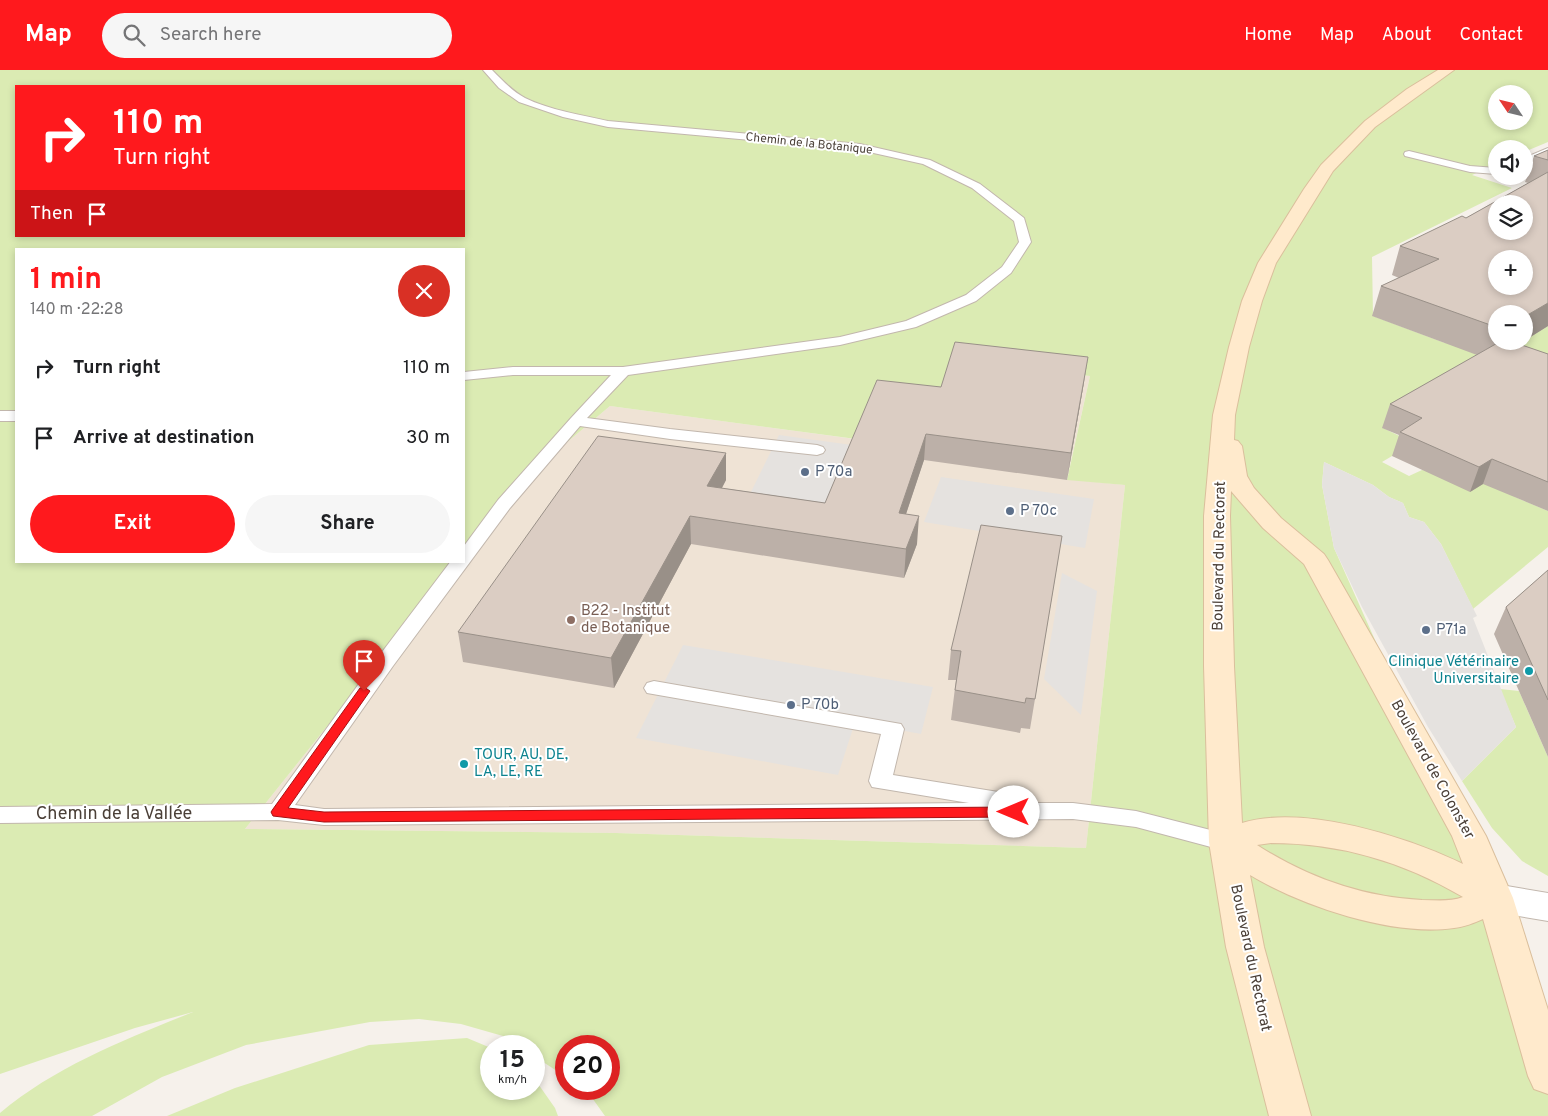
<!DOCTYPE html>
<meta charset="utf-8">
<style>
body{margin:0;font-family:Overpass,sans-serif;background:#f6f6f6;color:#202124;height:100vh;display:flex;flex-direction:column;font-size:19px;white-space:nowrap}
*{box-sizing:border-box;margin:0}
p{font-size:16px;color:#757577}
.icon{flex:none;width:28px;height:28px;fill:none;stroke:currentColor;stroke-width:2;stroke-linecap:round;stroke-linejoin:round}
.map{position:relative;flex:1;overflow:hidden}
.sheet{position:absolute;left:15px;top:178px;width:450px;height:315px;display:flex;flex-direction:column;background:#fff;border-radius:0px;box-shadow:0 2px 8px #0003}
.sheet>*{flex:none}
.hud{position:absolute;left:15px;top:15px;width:450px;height:152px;border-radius:0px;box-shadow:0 2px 8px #0003;background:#ff191d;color:#fff;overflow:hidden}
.needle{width:32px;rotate:305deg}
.tools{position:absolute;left:1488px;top:15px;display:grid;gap:10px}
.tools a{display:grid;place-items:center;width:45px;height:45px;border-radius:50%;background:#fff;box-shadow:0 2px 8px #0003;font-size:25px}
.speed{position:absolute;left:480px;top:965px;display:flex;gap:10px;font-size:25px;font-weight:700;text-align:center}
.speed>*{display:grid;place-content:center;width:65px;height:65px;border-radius:50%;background:#fff;box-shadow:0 2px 8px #0003;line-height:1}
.speed small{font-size:12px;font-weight:400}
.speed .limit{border:8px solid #d22;background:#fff;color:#111}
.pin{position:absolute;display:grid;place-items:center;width:42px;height:42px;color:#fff;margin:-51px -21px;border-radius:50% 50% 50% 0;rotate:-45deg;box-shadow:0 0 5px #0007}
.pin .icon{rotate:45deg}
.me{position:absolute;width:55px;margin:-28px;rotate:270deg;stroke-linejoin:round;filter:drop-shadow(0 0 4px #0008)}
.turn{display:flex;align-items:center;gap:18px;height:105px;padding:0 15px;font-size:22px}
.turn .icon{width:65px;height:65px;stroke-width:2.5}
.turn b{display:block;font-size:35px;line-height:42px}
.then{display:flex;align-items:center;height:48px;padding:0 15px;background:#0003;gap:10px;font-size:19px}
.round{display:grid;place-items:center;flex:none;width:52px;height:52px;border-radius:26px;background:#f6f6f6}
.summary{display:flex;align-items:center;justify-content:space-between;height:85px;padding:0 15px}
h1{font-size:30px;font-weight:700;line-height:38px;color:#ff191d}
.button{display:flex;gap:10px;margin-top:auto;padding:10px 15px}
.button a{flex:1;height:58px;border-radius:30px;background:#ff191d;color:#fff;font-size:20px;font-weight:700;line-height:58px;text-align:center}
.button a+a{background:#f6f6f6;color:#202124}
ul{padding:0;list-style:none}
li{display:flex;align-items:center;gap:15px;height:70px;padding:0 15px}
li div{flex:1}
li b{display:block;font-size:19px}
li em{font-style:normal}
header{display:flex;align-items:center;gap:30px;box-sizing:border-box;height:70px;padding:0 25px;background:#ff191d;color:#fff}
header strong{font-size:24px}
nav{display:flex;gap:28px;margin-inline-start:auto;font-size:18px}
.search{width:350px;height:45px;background:#f6f6f6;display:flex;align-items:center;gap:12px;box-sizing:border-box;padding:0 18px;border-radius:28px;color:#757577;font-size:19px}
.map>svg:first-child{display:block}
.education{fill:#efe3d5}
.green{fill:#dbebb3;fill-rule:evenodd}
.parking{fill:#e5e2df}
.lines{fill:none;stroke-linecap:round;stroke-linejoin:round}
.service-casing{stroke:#c2b7ad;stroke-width:2}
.minor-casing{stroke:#c2b7ad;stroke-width:2}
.secondary-casing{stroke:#dabf9c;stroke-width:2}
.service{fill:#fff;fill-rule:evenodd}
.minor{fill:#fff;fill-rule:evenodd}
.secondary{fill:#ffeacc;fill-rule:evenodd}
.wall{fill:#bcb0a8}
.shaded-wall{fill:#999088}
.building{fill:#dbcdc3;stroke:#999088;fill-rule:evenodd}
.route{fill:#ff191d;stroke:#a61013}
.service-dot{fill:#5c6f8a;stroke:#fff;stroke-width:2}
.education-dot{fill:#8d6e63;stroke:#fff;stroke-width:2}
.culture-dot{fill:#0f9aa8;stroke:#fff;stroke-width:2}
.labels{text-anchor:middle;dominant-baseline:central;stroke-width:4;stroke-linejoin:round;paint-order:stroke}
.far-street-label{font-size:12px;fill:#4b4038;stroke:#fff}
.service-label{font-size:15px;fill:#4e5e75;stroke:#fff;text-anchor:start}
.street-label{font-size:15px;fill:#4b4038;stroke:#fff}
.education-label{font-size:15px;fill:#785e54;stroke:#fff;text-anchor:start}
.culture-label{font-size:15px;fill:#0d838f;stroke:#fff;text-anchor:end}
.near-street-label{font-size:18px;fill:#4b4038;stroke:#fff}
</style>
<header>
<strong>Map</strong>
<div class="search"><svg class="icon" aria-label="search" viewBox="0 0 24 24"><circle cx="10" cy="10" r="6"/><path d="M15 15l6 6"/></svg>Search here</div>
<nav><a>Home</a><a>Map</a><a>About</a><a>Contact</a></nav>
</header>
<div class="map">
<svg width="1548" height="1046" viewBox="0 0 1548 1046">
<rect width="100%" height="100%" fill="#f6f1eb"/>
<path class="education" d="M949 292 1090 306 1067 409 1125 415 1086 778 616 763 245 759 459 491H464V485L526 407 610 336 855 369Z"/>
<path class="green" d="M0 0H1548V72L1524 82V79H1496V94L1472 105 1512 118 1372 187 1373 246 1445 273 1454 269 1500 285 1548 256V311L1383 358 1414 373 1382 392 1409 406 1422 400 1491 410 1515 427 1548 441V477L1473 539 1441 474 1424 452 1409 447 1403 433 1389 427 1373 415 1324 392 1322 415 1334 478 1433 700 1548 1005V1046H605L590 1025 581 1019H609V976H566V1007L534 986V976H519L503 966 461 954 419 949 370 952 246 975 162 1007 92 1046H0V1043C56 996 126 969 193 942L135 958 0 1004ZM16 16H464V166H16ZM1496 24H1524V51H1496ZM16 179H464V485L526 407 610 336 856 369 939 340 949 292 1090 306 1067 410 1125 415 1086 778 616 763 245 759 459 491H16Z
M1500 619 1519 621 1548 687V806L1522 791 1492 758 1462 711 1516 657Z
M467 968 491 978V1019H534V1008L555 1038 558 1046H167L235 1018 369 975Z"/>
<path class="parking" d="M779 365 859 376 833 440 748 428Z
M1324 392 1373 415 1389 427 1403 433 1409 447 1424 452 1441 474 1477 546 1473 548 1516 657 1462 711 1428 657 1362 537 1334 478 1322 415Z
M941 407 1094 429 1085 478 924 452Z
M1062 503 1097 521 1081 645 1044 609Z
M683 575 933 617 921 664 855 652 838 705 636 668Z"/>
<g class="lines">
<g class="service-casing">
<path id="service" d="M483 0H492C502 10 512 21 525 28 549 40 582 45 608 51L860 74 930 90 980 114 1024 148 1031 172 1011 203 976 231 916 257 840 275 628 305 587 348 670 359 817 375 823 377 825 380 823 383 817 385 670 369 580 356 510 438 393 596 295 735 324 739 969 733 872 717 869 711 881 664 647 623 644 618 647 613 654 611 901 654 904 659 893 705 1017 725 1025 727 1028 733H1073L1136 741 1234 766 1238 772 1234 778 1226 781 1136 757 1073 749 324 755 278 750 0 753V737L272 734 379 586 451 491H464V476L498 430 571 348 611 305H513L464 310V302L513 297H623L840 267 906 251 966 225 1002 197 1019 172 1014 151 972 118 923 94 860 80 608 57 563 47 519 32 499 18Z
M1548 78V85L1524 95V88Z
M1409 81 1470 96 1496 98V104L1470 102 1405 86 1404 84 1405 82Z
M0 341H16V351H0Z"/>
</g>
<g class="minor-casing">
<path id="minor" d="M1495 814 1548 823V851L1495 842 1482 838 1477 828 1482 818Z"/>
</g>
<g class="secondary-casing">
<path id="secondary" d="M1438 0H1454L1375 57 1333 101 1276 193 1262 231 1249 277 1235 345 1234 370 1238 371 1242 376 1247 406 1254 418 1281 448 1324 484 1328 490 1486 766 1513 828 1548 940V1024L1534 1019 1528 1006 1483 849C1474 853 1464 857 1454 858 1393 867 1301 836 1250 805L1264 877 1311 1046H1269L1226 877 1209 772 1204 596V446L1213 345 1229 277 1242 231 1258 193 1304 119 1321 95 1365 51 1407 19ZM1231 421 1263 458 1304 494 1452 766 1463 794C1407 767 1304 734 1242 753L1234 596 1230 446ZM1271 773C1340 773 1404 792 1463 827 1450 832 1435 830 1422 830 1362 827 1307 807 1257 775Z"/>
</g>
<use href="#service" class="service"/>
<use href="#minor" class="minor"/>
<use href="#secondary" class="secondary"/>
</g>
<path class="wall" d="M1548 80V256L1524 271V244H1496V271H1523L1518 274 1548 284V441L1483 414 1470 422 1392 386 1399 365 1382 358 1390 334 1477 285 1372 246 1381 216 1399 208 1392 205 1400 176 1466 148 1528 113 1525 112 1534 86Z
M1084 312 1067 410 924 390 906 444 917 474 904 508 691 474 614 618 463 592 458 562 726 383V410L722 418 825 433 941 317Z
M1062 466 1030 659 1021 658 1020 663 951 650 956 610H948L951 580Z
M1548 500V687L1494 564 1506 537Z"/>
<path class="shaded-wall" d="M1548 233V256L1524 271V247Z
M1498 271H1523L1491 290Z
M1088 287 1084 312 1067 410 1071 383Z
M926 364 924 390 897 471 899 443Z
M726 383V410L708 444 707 416Z
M1492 389 1483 414 1470 422 1479 397Z
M690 446 691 474 614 618 611 588Z
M919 446 917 474 904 508 906 479Z"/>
<path class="building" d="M1548 80V90L1534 86Z
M1548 102V233L1524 247V244H1496V257L1381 216 1439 189 1400 176 1462 146 1466 148ZM1496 134H1524V161H1496ZM1496 189H1524V216H1496Z
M1501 271H1510L1548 284V412L1492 389 1479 397 1400 362 1422 348 1390 334Z
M955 272 1088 287 1071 383 926 364 899 443 919 446 906 479 690 446 611 588 458 562 598 366 726 383 707 416 825 433 877 310 941 317Z
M981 455 1062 466 1035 629 1026 628 1025 633 955 620 961 581 951 580Z
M1548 500V630L1506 537Z"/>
<path class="route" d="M364 617 370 621 288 738 324 742 1014 737 1019 738 1021 742 1019 745 1014 747 324 752 273 746 271 742 273 739 360 618Z"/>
<g class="service-dot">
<circle cx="805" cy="402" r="5"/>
<circle cx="1010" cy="441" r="5"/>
<circle cx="1426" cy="560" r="5"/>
<circle cx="791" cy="635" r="5"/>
</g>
<circle class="education-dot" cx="571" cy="550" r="5"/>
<g class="culture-dot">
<circle cx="1529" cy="601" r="5"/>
<circle cx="464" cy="694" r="5"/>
</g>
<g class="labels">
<g class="far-street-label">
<text transform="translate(809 74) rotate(6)">Chemin de la Botanique</text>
</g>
<g class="service-label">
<text x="815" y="402">P 70a</text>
<text x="1020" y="441">P 70c</text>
<text x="1436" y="560">P71a</text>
<text x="801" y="635">P 70b</text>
</g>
<g class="street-label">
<text transform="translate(1220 486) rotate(-89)">Boulevard du Rectorat</text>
<text transform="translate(1432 700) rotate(61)">Boulevard de Colonster</text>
<text transform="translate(1250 888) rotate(78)">Boulevard du Rectorat</text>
</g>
<g class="education-label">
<text x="581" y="541">B22 - Institut<tspan x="581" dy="17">de Botanique</tspan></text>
</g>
<g class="culture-label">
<text x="1519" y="592">Clinique Vétérinaire<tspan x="1519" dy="17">Universitaire</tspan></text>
<text x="474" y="685" text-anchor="start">TOUR, AU, DE,<tspan x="474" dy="17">LA, LE, RE</tspan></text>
</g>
<g class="near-street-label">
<text x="114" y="744">Chemin de la Vallée</text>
</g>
</g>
</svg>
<div class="tools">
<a><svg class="needle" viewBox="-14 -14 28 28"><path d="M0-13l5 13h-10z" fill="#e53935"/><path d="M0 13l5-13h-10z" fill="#757577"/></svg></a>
<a><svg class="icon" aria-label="sound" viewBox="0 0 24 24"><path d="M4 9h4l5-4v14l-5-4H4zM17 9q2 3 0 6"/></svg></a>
<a><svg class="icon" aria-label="layers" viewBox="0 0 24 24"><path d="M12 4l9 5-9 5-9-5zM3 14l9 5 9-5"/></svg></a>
<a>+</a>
<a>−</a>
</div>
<div class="speed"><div>15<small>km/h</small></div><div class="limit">20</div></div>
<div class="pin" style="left:364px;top:621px;background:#d93025"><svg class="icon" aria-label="arrive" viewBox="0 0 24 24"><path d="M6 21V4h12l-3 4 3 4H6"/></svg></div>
<svg class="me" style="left:1014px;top:742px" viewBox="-20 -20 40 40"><circle r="19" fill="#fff"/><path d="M0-13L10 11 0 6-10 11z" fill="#ff191d"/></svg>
<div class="hud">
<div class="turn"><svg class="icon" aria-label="right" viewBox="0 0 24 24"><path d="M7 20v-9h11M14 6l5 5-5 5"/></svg><div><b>110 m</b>Turn right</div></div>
<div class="then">Then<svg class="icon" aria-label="arrive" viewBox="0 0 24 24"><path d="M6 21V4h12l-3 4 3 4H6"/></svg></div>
</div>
<section class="sheet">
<div class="summary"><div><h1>1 min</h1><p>140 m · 22:28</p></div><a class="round" style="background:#d93025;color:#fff"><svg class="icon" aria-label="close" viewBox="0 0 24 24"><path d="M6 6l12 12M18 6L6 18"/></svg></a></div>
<ul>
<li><svg class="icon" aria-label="right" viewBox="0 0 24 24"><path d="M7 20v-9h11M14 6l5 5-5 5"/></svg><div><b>Turn right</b></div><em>110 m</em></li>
<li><svg class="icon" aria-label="arrive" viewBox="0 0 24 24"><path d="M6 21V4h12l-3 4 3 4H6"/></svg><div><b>Arrive at destination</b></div><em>30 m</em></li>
</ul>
<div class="button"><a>Exit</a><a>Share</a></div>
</section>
</div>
